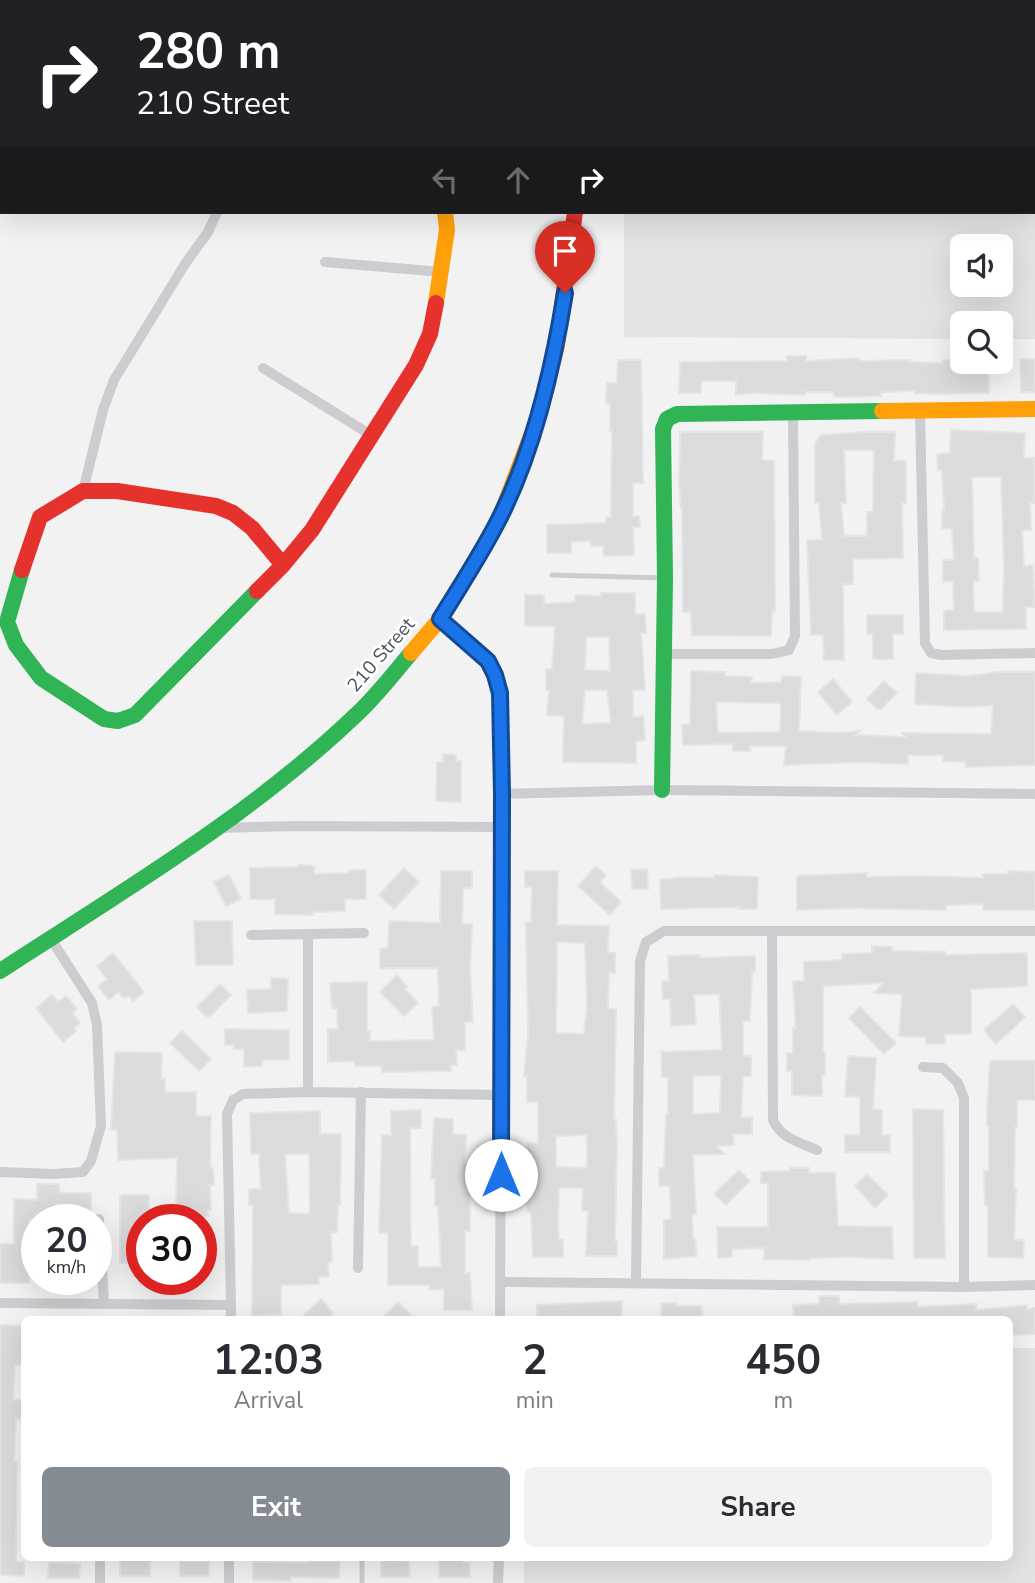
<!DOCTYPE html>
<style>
body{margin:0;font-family:"Nunito Sans",sans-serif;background:#f2f2f3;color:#2b2b33;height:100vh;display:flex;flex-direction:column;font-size:26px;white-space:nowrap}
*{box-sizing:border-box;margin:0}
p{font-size:23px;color:#7c7c81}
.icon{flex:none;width:38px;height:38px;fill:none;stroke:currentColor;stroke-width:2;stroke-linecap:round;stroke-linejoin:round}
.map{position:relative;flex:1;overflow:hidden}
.panel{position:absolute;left:21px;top:1316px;width:992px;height:245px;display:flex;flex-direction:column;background:#fff;border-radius:10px;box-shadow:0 7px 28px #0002}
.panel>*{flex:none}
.banner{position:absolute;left:0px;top:0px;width:1036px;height:214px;box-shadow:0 7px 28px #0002;background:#202124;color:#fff;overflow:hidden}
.tools{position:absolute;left:950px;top:234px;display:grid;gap:14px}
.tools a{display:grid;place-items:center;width:63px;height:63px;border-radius:10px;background:#fff;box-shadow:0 7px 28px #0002;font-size:35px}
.speed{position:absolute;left:21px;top:1204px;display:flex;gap:14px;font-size:35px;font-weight:700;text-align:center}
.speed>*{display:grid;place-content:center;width:91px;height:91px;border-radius:50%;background:#fff;box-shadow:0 7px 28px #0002;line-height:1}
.speed small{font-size:18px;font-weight:400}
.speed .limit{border:10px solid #d22;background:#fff;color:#111}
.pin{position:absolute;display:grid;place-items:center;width:60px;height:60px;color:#fff;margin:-72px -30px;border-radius:50% 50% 50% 0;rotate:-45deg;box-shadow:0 0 7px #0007}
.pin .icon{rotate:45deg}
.me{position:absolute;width:77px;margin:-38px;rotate:0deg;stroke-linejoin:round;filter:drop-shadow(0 0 5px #0008)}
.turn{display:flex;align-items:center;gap:24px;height:147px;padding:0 21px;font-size:32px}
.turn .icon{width:91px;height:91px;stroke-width:2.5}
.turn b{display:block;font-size:49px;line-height:60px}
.lanes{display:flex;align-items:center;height:66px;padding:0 21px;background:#0003;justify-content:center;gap:35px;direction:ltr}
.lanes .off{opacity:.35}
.eta{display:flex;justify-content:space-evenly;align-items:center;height:119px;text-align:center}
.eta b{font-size:42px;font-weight:700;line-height:49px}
.action{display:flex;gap:14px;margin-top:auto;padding:14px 21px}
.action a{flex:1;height:80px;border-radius:10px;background:#848b92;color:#fff;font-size:28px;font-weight:700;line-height:80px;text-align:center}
.action a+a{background:#f2f2f3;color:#2b2b33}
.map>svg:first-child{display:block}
.education{fill:#e4e3e4;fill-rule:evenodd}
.building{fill:#dbdbdc;stroke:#e3e4e5;stroke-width:2;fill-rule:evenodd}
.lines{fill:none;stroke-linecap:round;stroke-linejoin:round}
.lane{stroke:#cccdd0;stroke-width:5}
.street{stroke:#cccdd0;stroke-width:10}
.fast{stroke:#30b455;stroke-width:16}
.slow{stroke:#ff9f0a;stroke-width:16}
.jam{stroke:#e5322d;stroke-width:16}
.route-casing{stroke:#114b97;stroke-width:18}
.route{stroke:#1a73e8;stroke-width:12}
.labels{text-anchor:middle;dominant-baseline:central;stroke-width:6;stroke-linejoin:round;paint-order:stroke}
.street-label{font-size:19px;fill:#49535f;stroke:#fff}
</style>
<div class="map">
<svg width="1035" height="1583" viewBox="0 0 1035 1583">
<rect width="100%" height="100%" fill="#f2f2f2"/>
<path class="education" d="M625 0H1035V339H1001V324H962V339L624 337V212H1034V2ZM962 247H1001V285H962Z
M1010 1348H1035V1583H524V1558H1010Z"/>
<path class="building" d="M787 356H806V361L859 358V361L909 360V362L943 363V360H962V362H988L989 393 936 394 915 393V391L881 392V396L834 397V392H805V395L754 393 736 395V381H701V393H679L680 362 787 361Z
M1020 359H1035V392H1021Z
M618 360H641L643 483H633V516H639L640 527H633L634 555 604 556 603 546H592L590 541 571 542V553H547V525L606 523V517H611L612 431H610V404L606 403 607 383H617Z
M951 430 1025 433 1024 458H1034V503H1030L1031 530H1022L1024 566 1033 565 1034 590V607H1026V629L944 630V611L954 610 953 581 943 582V560H954L952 529 942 528V511H944L942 470H938L937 454 950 453ZM972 477H1001L1004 566 1003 612H974L973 581 979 580 978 558 974 559Z
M680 432H763L762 460 774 461 775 611H772L771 636 692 635 691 612H683L682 507H681L679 484Z
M862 432H895L894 461H906V503H902L903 558 853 559V584H843L844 660H824L823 635H811L807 540H822L819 503H815V443L821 435ZM844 450H874L873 512H867V536H844L841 503H846Z
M601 593H635V614H645L646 633H641L645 690H633V717L643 716 645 740 636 741V763L563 762 564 716 547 715 549 690H546V669H552L555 626H525V595H544V604L575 602V595L601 596ZM586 637H609L610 671 585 670ZM585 690H607L611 723 582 724Z
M867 615H903V634H893V659H873V634H867Z
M691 671 725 672V676L752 677 751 683 781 682 782 676 801 677 799 731 839 733 860 731 856 735 906 737 902 733 991 734 993 705 968 707 915 704 916 673 968 676 998 672H1035V765L966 767V762L943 761V755H908V764L858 762 784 765 786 746H750V751H733V744L683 745 682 725 690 724ZM716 702 781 703 780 732 718 733Z
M833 679 852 702 837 715 818 692Z
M884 681 897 693 881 709H877L867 699Z
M443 754 456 755V761H461V802L436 801 437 762H443Z
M298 865 314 866V874L349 873V870H366V899H345V911L313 912V915L275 914V899H250V868L298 867Z
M596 866 606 875 600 882 621 902 610 915 578 886Z
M404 868 419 882 394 909 379 895Z
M647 869 648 889H632L631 870Z
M441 871H472V888H463L462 924H472L470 973 473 1022H465V1050H456L457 1065H451V1071L382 1072V1066H355V1061L328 1062V1029H338L337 1008H332L330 983 367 982V1031H370V1041L434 1040 432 1007 439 1006 438 968H380V949L388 948 389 921 440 923Z
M525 871H558L557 925 609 926 608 953H615V973L609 972 608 1009H616L614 1119H616L617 1143 615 1241H617V1256H586L588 1211H582L583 1188H559L558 1221 559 1240H563V1257H533L531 1212H527V1143H538V1102H527V1076H524L528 1036 526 922H531L532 887H525ZM557 942 585 943 587 1008 584 1034 556 1033ZM587 1135V1168L556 1167V1136Z
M1008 871 1035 872V910H983V904L946 905V910L847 908 797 910V876L867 873V877L918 876 983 878V874H1008Z
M229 875 241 899 226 906 214 882Z
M714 875 758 877 757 909H739L740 907 661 909 660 880 686 877 714 878Z
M194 921H232L233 965H196Z
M872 946 892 947V951L945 952V955L1027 953V986L971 989V1034H945V1044H926V1037L899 1036 902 994 874 993 883 983 823 986V1052H825V1075H822V1096L792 1095V1071H787V1053H793V1028H796L793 981H804V962L842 960V954L872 953Z
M113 953 144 992 133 1001 129 996 123 998 118 992 109 1000 98 986 107 979 97 966Z
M700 955V958L755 956V972H752L750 1021H743V1056H751V1076H743L741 1118 752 1117V1134H733L734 1145 717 1146 724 1154 693 1155 696 1214H692L693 1239H695L697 1256 664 1259V1220L671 1219 670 1186H659V1168H664L666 1114H668V1077H662L661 1052 722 1050 719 994 694 995 696 1024 671 1026 670 999H663L662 981H669L668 956ZM721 1075 720 1113 693 1114V1076Z
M397 975 407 986 405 989 418 1003 404 1016 380 992Z
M271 978 288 979 287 1011 248 1013 247 990 271 989Z
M220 984 231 995 210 1016H206L197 1007Z
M52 995 58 1002 66 996 77 1009 72 1013 80 1023 74 1028 76 1031 63 1042 36 1008Z
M1013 1004 1025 1017 996 1044 984 1030Z
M860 1007 896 1043 884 1054 849 1018Z
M225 1029 289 1030V1060H262V1066L244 1067V1049H234V1045H225Z
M182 1031 211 1059 199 1071 170 1043Z
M115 1052 162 1053 161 1079H165V1092H196V1116H211L210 1168H213L214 1185H210L211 1210H208V1216L176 1218 177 1158 118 1160 117 1130H111Z
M848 1056 876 1058 873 1109 882 1110V1135H890V1152H845V1135H860V1097L845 1096Z
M990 1061H1035V1100H1017V1127H1015L1014 1189H1016L1014 1240H1024L1023 1258 988 1257V1205H985L984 1171H989V1126H987V1110Z
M913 1109 943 1110 945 1258H914Z
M421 1110V1128H410L411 1246H418V1267H441L438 1206H435V1179H431L434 1118 453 1119V1134L466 1135 465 1163H470V1231H465V1273H470L472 1310H444V1289L429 1290V1285H388V1233H379L382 1135H391V1111Z
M320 1111V1134H341L340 1205H338L337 1232H331L332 1262H328L329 1276 319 1277V1284L281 1285V1315L252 1316 253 1205H249V1189H261L259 1154H251L250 1113ZM285 1154H309L310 1214 289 1213Z
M790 1168H809V1173H835L838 1226 892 1227 893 1259 849 1257 810 1258V1260L764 1259V1248L732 1249V1257L718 1258 717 1227H768V1183H761V1172L790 1171Z
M739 1170 750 1181 726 1205 714 1194Z
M867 1174 888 1195 875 1208 855 1186Z
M37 1184H59V1193H91V1214H80V1220H30L29 1283H0V1244H14V1199L37 1200Z
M120 1195H149L148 1220H142V1263H120Z
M819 1296H839V1304L917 1302V1307L976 1304V1310L1027 1305V1309L1035 1308V1334L1010 1335V1320H794L793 1305 819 1304Z
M321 1299 333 1313 326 1320H299Z
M622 1301 621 1320H537V1305Z
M398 1302 416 1320H381Z
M676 1303V1306H701L703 1320H662L661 1304Z
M3 1325 24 1326V1365H15L13 1400H24L23 1419H16L14 1462H17L16 1562H24V1576L0 1575V1326Z
M463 1559V1563H469L470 1577H439V1560Z
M120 1560H150V1576H120Z
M381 1560 409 1561 410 1577H381Z
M180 1561H209V1576H180Z
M309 1561H340L339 1578 291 1577V1581L253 1580V1562L309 1563Z
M49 1563 80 1564 79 1578H48Z"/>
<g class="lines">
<path class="lane" d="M552 575 664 578
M362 1583V1558"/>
<path class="street" d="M164 0 166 2
M556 0 557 2
M325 262 442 272
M263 368 371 435
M920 411 925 643 931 653 941 655 1035 653
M83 491 103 410 114 380 185 264 208 232 217 212
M440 619 487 661 495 675 500 693 502 794 500 1320
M664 654H772L789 650 795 636 793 413
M502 794 662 790 1035 794
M221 828 296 826 502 827
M772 931 773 1120C781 1138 798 1142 817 1150
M251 935 364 933
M923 1067 943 1068 958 1083 964 1098V1287
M308 1092V934
M0 1172 54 1174 83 1172 91 1161 101 1126 97 1025 92 1003 51 939
M99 1219 104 1302
M358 1268 361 1092
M500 1282 964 1287 1035 1285
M636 1282 640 961 646 942 664 931H1035
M0 1303 231 1305 227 1114 233 1100 243 1094 308 1092 501 1095
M231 1320V1305
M100 1558V1583
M229 1583V1558
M498 1583 499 1558"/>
<path class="fast" d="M22 570 7 622 16 645 41 678 104 719 118 721 135 715 257 591
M662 790 665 578 663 429 667 419 677 414 882 411
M0 971C123 891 252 815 358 713 377 695 394 673 411 653"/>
<path class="slow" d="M436 303 447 230 445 212
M882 411 1035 409
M411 653 440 619 498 522 537 420 557 346 560 320"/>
<path class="jam" d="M560 320 575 212
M22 570 40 517 83 491H117L216 506 233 513 252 528 283 565
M257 591 283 565 312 530 416 365 430 334 436 303"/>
</g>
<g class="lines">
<g class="route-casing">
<path id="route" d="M501 1175 502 794 500 693 495 675 488 661 440 619C459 588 480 556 497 523 533 454 553 368 565 293"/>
</g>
<use href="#route" class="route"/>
</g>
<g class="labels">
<g class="street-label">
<text transform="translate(381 655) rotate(-49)">210 Street</text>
</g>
</g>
</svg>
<div class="tools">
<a><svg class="icon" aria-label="sound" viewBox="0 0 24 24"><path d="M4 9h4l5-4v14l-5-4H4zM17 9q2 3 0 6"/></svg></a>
<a><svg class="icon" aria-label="search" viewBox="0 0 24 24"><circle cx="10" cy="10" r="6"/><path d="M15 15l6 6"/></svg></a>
</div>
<div class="speed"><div>20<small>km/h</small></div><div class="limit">30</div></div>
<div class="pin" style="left:565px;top:293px;background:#d93025"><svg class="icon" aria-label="arrive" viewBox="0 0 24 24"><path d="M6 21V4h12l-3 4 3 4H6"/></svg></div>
<svg class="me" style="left:501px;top:1175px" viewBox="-20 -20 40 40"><circle r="19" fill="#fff"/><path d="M0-13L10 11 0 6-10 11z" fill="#1a73e8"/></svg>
<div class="banner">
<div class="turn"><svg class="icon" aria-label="right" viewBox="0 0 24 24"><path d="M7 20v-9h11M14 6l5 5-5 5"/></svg><div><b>280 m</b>210 Street</div></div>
<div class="lanes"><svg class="icon off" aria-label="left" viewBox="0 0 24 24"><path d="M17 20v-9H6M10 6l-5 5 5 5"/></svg><svg class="icon off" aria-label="ahead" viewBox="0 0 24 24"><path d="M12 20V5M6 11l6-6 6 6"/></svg><svg class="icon" aria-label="right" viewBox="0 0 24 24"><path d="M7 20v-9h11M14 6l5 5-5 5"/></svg></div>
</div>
<section class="panel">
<div class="eta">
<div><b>12:03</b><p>Arrival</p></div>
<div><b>2</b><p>min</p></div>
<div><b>450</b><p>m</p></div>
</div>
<div class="action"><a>Exit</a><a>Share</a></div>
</section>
</div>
